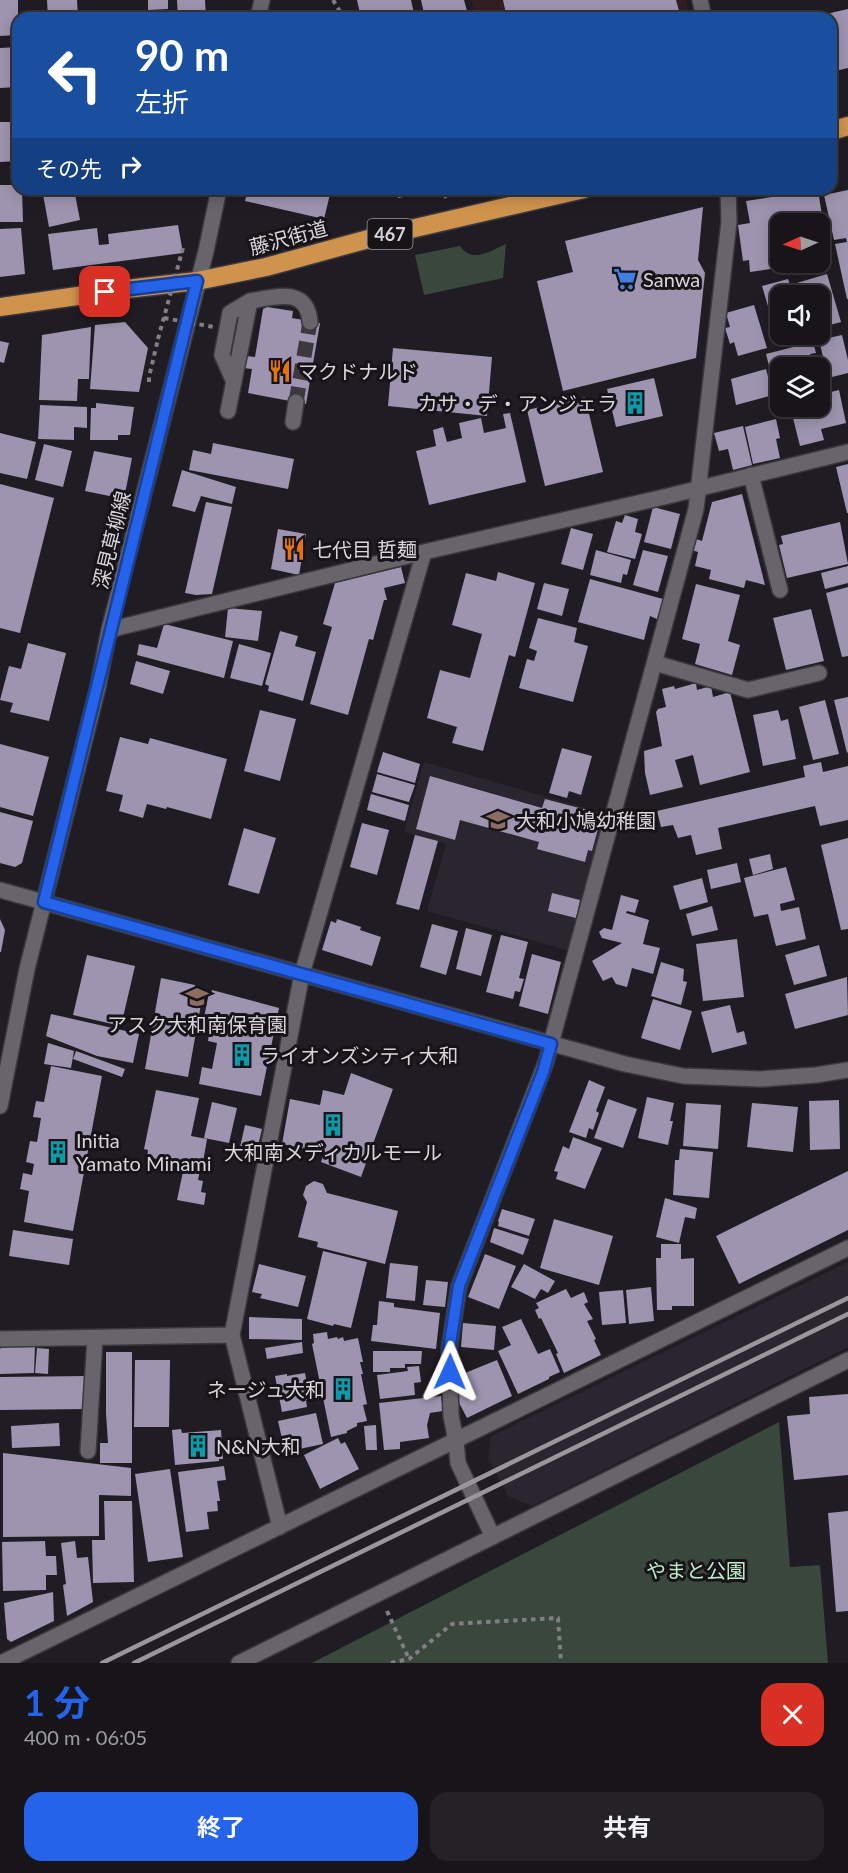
<!DOCTYPE html>
<html lang="ja">
<meta charset="utf-8">
<style>
body{margin:0;font-family:Lato,"Noto Sans JP",sans-serif;background:#252227;color:#f1f3f6;height:100vh;display:flex;flex-direction:column;font-size:22px;white-space:nowrap}
*{box-sizing:border-box;margin:0}
p{font-size:20px;color:#9f9fa2}
.icon{flex:none;width:33px;height:33px;fill:none;stroke:currentColor;stroke-width:2;stroke-linecap:round;stroke-linejoin:round}
.map{position:relative;height:1663px;overflow:hidden}
.side{display:flex;flex-direction:column;background:#18151a;flex:1}
.side>*{flex:none}
.guide{position:absolute;left:12px;top:12px;width:825px;height:183px;border-radius:18px;box-shadow:0 3px 15px #0003,0 0 0 2px #363439;background:#1a4fa0;color:#fff;overflow:hidden}
.needle{width:39px;rotate:267deg}
.controls{position:absolute;left:770px;top:213px;display:grid;gap:12px}
.controls a{display:grid;place-items:center;width:60px;height:60px;border-radius:12px;background:#18151a;box-shadow:0 3px 15px #0003,0 0 0 2px #363439;font-size:30px}
.pin{position:absolute;display:grid;place-items:center;width:51px;height:51px;color:#fff;margin:-26px;border-radius:12px;box-shadow:0 3px 9px #0006}
.me{position:absolute;width:66px;margin:-33px;rotate:1deg;stroke-linejoin:round;filter:drop-shadow(0 0 4px #0008)}
.turn{display:flex;align-items:center;gap:21px;height:126px;padding:0 24px;font-size:27px}
.turn .icon{width:78px;height:78px;stroke-width:2.5}
.turn b{display:block;font-size:42px;line-height:51px}
.then{display:flex;align-items:center;height:57px;padding:0 24px;background:#0003;gap:12px;font-size:22px}
.round{display:grid;place-items:center;flex:none;width:63px;height:63px;border-radius:18px;background:#252227}
.headline{display:flex;align-items:center;justify-content:space-between;height:102px;padding:0 24px}
h1{font-size:36px;font-weight:700;line-height:45px;color:#2563eb}
.primary-button{display:flex;gap:12px;margin-top:auto;padding:12px 24px}
.primary-button a{flex:1;height:69px;border-radius:18px;background:#2563eb;color:#fff;font-size:24px;font-weight:700;line-height:69px;text-align:center}
.primary-button a+a{background:#252227;color:#f1f3f6}
.map>svg:first-child{display:block}
.commercial{fill:#321f22}
.built{fill:#2b252f}
.green{fill:#3a473c}
.building{fill:#9e94af}
.lines{fill:none;stroke-linecap:round;stroke-linejoin:round}
.minor-tunnel{stroke:#3c383e;stroke-width:15;stroke-dasharray:15 8;stroke-linecap:butt}
.minor-casing{stroke:#3b383d;stroke-width:18}
.highway-casing{stroke:#3b383d;stroke-width:21}
.path{stroke:#817e84;stroke-width:4;stroke-dasharray:4.5 4.5;stroke-linecap:butt}
.minor{stroke:#68646b;stroke-width:15}
.highway{stroke:#cf934e;stroke-width:18}
.rail{stroke:#9a979c;stroke-width:4.5}
.path-bridge{stroke:#817e84;stroke-width:4;stroke-dasharray:4.5 4.5;stroke-linecap:butt}
.route-casing{stroke:#184099;stroke-width:15}
.route{stroke:#2563eb;stroke-width:10}
.labels{text-anchor:middle;dominant-baseline:central;stroke-width:6;stroke-linejoin:round;paint-order:stroke}
.shield{fill:#161319;stroke:#9e9ba0;stroke-width:1.5}
.shield-label{font-size:18px;font-weight:bold;fill:#d8d5da}
.street-label{font-size:20px;fill:#d8d5da;stroke:#161319}
.poi-label{font-size:20px;fill:#d8d5da;stroke:#161319;text-anchor:start}
.park-label{font-size:20px;fill:#bdecc6;stroke:#161319}
</style>
<div class="map">
<svg width="848" height="1663" viewBox="0 0 848 1663">
<rect width="100%" height="100%" fill="#201c23"/>
<path class="commercial" d="M471 0H686L690 18H476Z"/>
<path class="built" d="M424 762 606 814 567 950 427 911 446 844 404 832Z
M848 1262V1347L532 1506 508 1496 488 1458 491 1436Z"/>
<path class="green" d="M506 244 503 278 424 295 415 255 460 246C472 264 490 251 506 244Z
M779 1422 790 1567 820 1565 828 1663H312Z"/>
<path class="building" d="M0 0H18V35L0 36Z
M47 0H77L78 18H48Z
M148 0H168V9L148 10Z
M177 0H205L206 18H178Z
M357 0H411L415 18H361Z
M421 0H464L469 18H425Z
M503 0H676L681 18H507Z
M848 9V68L831 72V18L813 17Z
M18 47V87L0 88V48Z
M0 122H18V161L0 162Z
M0 185H18V189H22L23 222H0Z
M42 189H74L80 220 49 227Z
M248 189H345L344 194 331 190 324 219 245 201Z
M396 189H423L418 194 398 198Z
M818 190 829 260 819 261V224H780V262L803 264 750 272 749 260 743 261 738 225 750 223 746 201Z
M848 190V299H847L835 244 847 242 846 238 834 240 824 195Z
M703 207 698 260 705 273 696 358 563 391 537 281 573 272 565 241Z
M178 225 183 253 53 270 48 234 97 228 99 245 109 244 108 234Z
M21 228 25 274 0 277V229Z
M827 274 841 322 819 328V296H780V334L794 335 778 340 762 286 788 279 790 285Z
M754 305 767 348 738 356 734 342 730 344 725 328 730 327 726 313Z
M267 307 293 311 292 318 320 323 306 404 248 393 252 369 244 368 246 356 255 357 263 309Z
M125 322 148 348 139 392 90 389 95 325Z
M91 327 89 379H78L77 401 39 400 42 335Z
M842 335 848 360V373L828 378 819 340Z
M0 341 9 343 4 363 0 362Z
M813 342 816 353 810 354 812 364 797 368H780V372L771 374 766 354Z
M393 348 492 357 487 416 388 406Z
M766 369 773 395 736 405 731 379Z
M654 378 663 416 616 427 607 389Z
M839 390 846 423 821 429 824 440 800 446 790 406H819V395Z
M585 397 603 472 545 486 527 410Z
M96 403 134 407 130 435H118V440H90L91 408H96Z
M40 405 87 407V428L74 427V440L38 439Z
M510 413 526 482 429 505 416 451 436 446 433 430 443 427 447 442 462 438 459 423 481 418 484 433 506 428 503 414Z
M776 419 780 438 776 439 780 458 753 464 745 427Z
M743 426 752 465 733 470 728 449 719 451 714 433Z
M0 433 36 442 27 479 0 473Z
M213 443 294 459 288 489 189 470 193 450 211 454Z
M44 444 72 451 63 487 35 480Z
M94 451 132 458 124 499 85 491Z
M848 464V513H847L836 467Z
M182 470 236 487 232 504 201 496 195 512 172 506Z
M0 484 54 498 20 633 0 628Z
M742 494 765 585 746 580 744 588 709 579 711 570 695 566 698 552 692 550 696 539 702 541 712 502Z
M206 502 232 507 212 594 196 595 185 593Z
M653 507 680 514 671 549 644 542Z
M625 515 638 519 635 532 642 534 635 559 607 552 616 521 622 523Z
M840 522 848 564 787 578 779 545 783 544 781 536Z
M571 528 593 534 583 570 561 564Z
M278 529 306 534 299 575 271 569Z
M596 550 631 560 627 575 623 574 621 583 590 575Z
M643 550 668 556 658 592 633 585Z
M848 566V583L825 589 821 573Z
M401 567 405 583 384 588 387 600H384L373 640 369 639 348 715 310 704 332 627 323 624 335 583Z
M498 572 535 583 515 657 509 655 483 751 452 743 457 727 427 718 440 670 470 678 482 634 452 625 466 573 496 581Z
M590 579 663 599 657 619 650 616 644 640 578 622Z
M544 583 569 589 562 616 537 609Z
M696 584 740 595 728 641 740 645 732 675 695 664 700 644 682 639Z
M848 587V656L842 657 826 593Z
M228 608 262 611 258 641 225 637Z
M811 609 824 661 786 670 773 618Z
M538 618 577 628 574 642 588 646 573 702 519 688 527 659 534 661 537 651 529 648Z
M164 624 233 641 224 678 137 655 139 644 157 648Z
M280 631 298 636 295 646 316 652 303 701 268 691 269 686 265 684Z
M28 643 66 653 49 721 10 712 13 703 0 700 9 666 21 669Z
M239 644 271 653 262 686 230 678Z
M136 661 170 671 163 694 130 684Z
M696 683 697 690 711 686 713 697 730 692 750 772 700 785 693 755 675 760 683 787 650 795 645 773 644 751 662 746 656 712 658 709 666 707 662 689 674 686 675 689Z
M848 697V752L847 753 834 700Z
M825 700 839 754 813 760 799 707Z
M260 710 296 719 280 781 244 771Z
M778 710 781 721 788 719 796 759 763 766 753 715Z
M120 737 148 744 150 738 227 759 211 819 167 807 166 809 147 804 143 818 119 811 123 795 106 791Z
M0 744 49 757 33 816 0 807Z
M562 748 592 756 581 795 569 791 567 798 549 793Z
M383 752 420 764 415 783 377 772Z
M821 762 823 772 848 766V820L820 826 815 806 718 828 722 849 696 855 691 835 678 838 673 825 661 827 657 811 805 777 803 766Z
M377 774 415 785 409 802 372 792Z
M430 776 542 808 545 799 602 814 592 851 588 850 585 862 537 849 539 842 460 820 455 840 416 829Z
M371 794 409 805 405 821 367 810Z
M0 812 33 821 22 863 15 867 0 863Z
M362 823 389 830 377 875 350 867Z
M244 828 276 838 259 894 228 885Z
M415 835 438 841 419 910 396 904Z
M848 838V929L841 930 821 845Z
M770 854 773 869 753 875 749 859Z
M737 863 741 882 711 889 707 870Z
M786 867 795 900 780 904 781 911 799 907 806 939 776 946 768 914 754 917 744 878Z
M702 878 708 902 680 910 673 886Z
M552 893 580 900 576 918 548 911Z
M621 895 639 900 635 913 627 911 626 913 649 920 643 944 660 948 653 974 632 968 627 987 616 984 612 977 603 981 592 961 622 943 602 938 599 932 604 928 612 930Z
M712 906 718 930 692 936 686 914Z
M0 919 5 930 1 952H0Z
M337 919 361 927 360 930 381 937 372 966 322 950 331 921 336 923Z
M432 924 458 931 446 975 420 967Z
M466 928 492 935 481 976 456 969Z
M501 935 528 942 519 978 524 979 520 992 515 991 513 999 486 992Z
M737 939 744 997 703 1001 696 944Z
M819 945 827 976 794 985 785 955Z
M532 954 561 962 548 1014 519 1006Z
M87 955 135 966 121 1026 73 1015Z
M661 962 684 969 683 981 687 982 681 1005 651 996Z
M847 977 848 1015 795 1029 785 994Z
M161 978 195 985 194 991 203 993 188 1077 145 1069Z
M212 990 279 1008 261 1096 199 1084 202 1067 212 1069 217 1043 208 1041 209 1034 201 1032 209 993 211 994Z
M653 999 692 1011 680 1050 641 1038Z
M730 1005 737 1033 744 1031 747 1044 712 1053 701 1012Z
M51 1014 139 1034 133 1063 97 1056 46 1036Z
M48 1043 74 1051 71 1068 44 1064Z
M76 1051 125 1069 122 1077 73 1059Z
M51 1066 102 1076 73 1231 24 1222 29 1191 20 1189 23 1173 32 1175 34 1164 26 1162 30 1141 37 1142 41 1118 33 1117 36 1101 44 1102Z
M351 1073 393 1089 361 1177 321 1162 324 1153 282 1144 290 1099 320 1105 323 1090 344 1095Z
M589 1080 605 1087 596 1111 599 1113 593 1130 589 1128 586 1138 569 1132Z
M156 1090 199 1098 191 1136 207 1139 202 1168 147 1157 148 1150 144 1149Z
M647 1097 674 1103 670 1121H673L668 1145 638 1138Z
M608 1099 637 1109 623 1148 594 1138Z
M839 1100 840 1149 810 1150 809 1101Z
M212 1102 237 1108 229 1143 204 1138Z
M686 1103 721 1105 718 1149 683 1146Z
M752 1103 798 1107 793 1152 747 1147Z
M245 1125 262 1129 257 1150 240 1147Z
M573 1137 602 1148 585 1189 556 1179 558 1172 554 1171 563 1146 569 1149Z
M680 1149 713 1152 709 1198 673 1195 675 1160H679Z
M184 1167 200 1170 198 1180 203 1181 201 1192 206 1193 204 1205 177 1200Z
M848 1171V1230L739 1284 716 1236Z
M314 1181 323 1184 327 1193 398 1211 385 1264 317 1247 318 1242 298 1237 307 1202 303 1195 306 1186Z
M665 1198 697 1208 695 1219 685 1217 679 1243 656 1237Z
M502 1209 535 1219 529 1236 498 1226 499 1222 498 1221Z
M554 1219 613 1236 599 1285 540 1268Z
M494 1228 529 1239 523 1255 490 1242Z
M13 1230 73 1239 69 1265 9 1256Z
M661 1244H681V1259L694 1258V1306H672V1310H657L656 1258H661Z
M323 1251 367 1262 351 1328 334 1324 333 1326 307 1319Z
M485 1254 516 1266 499 1309 468 1297Z
M390 1263 418 1266 415 1301 386 1298Z
M259 1264 306 1276 298 1307 260 1298 262 1294 252 1292Z
M524 1264 555 1281 548 1293 541 1289 535 1299 511 1287Z
M426 1280 448 1282 445 1307 423 1305Z
M651 1287 654 1321 629 1324 626 1290Z
M566 1289 571 1298 584 1292 588 1302 584 1304 593 1319 587 1321 596 1339 594 1340 601 1355 564 1373 556 1354 558 1353 541 1318 539 1319 535 1310 539 1308 536 1303Z
M623 1290 626 1323 602 1325 599 1292Z
M379 1301 394 1303V1307L440 1313 436 1349 371 1341 373 1325H377Z
M249 1317 302 1319V1340L249 1339Z
M521 1319 538 1354 550 1349 560 1372 549 1377V1379L518 1394 498 1351 511 1345 502 1327Z
M463 1323 496 1326 494 1350 461 1347Z
M327 1332 328 1339 337 1337 338 1339 343 1337 344 1341 358 1338 363 1362H360L363 1374H361L367 1404 363 1405 367 1421 357 1423V1426L347 1431V1433L331 1437 312 1344 314 1343 313 1334Z
M302 1342 303 1353 267 1359 265 1348Z
M35 1346 34 1373 0 1374V1349L2 1347Z
M37 1348 49 1349 48 1374 35 1373Z
M373 1351H422L421 1364H405V1368H390V1372H373Z
M106 1352H132V1463H100V1443H108L106 1413Z
M135 1360H170L169 1427H134Z
M497 1360 512 1396 467 1418 455 1395 463 1391 459 1389V1386L468 1379 465 1373Z
M419 1366 421 1382 414 1383 415 1395 380 1399 377 1375 408 1371 407 1367Z
M305 1373 310 1399 306 1400 307 1407 282 1412 275 1376 287 1374V1376Z
M87 1376V1409L0 1410V1377Z
M848 1394V1475L794 1480 787 1416 810 1414 809 1397Z
M441 1396 443 1411 430 1413 427 1425 429 1438 400 1442V1449L384 1450 379 1403Z
M316 1413 323 1444 285 1452 278 1421Z
M59 1423 60 1446 12 1448 11 1426Z
M376 1425 377 1450H366L364 1426Z
M181 1429 182 1433 221 1430 223 1459H219V1461L175 1465 172 1430Z
M338 1438 341 1444 345 1442 359 1469 320 1489 304 1455Z
M3 1453 131 1468V1496L99 1495V1536L3 1537Z
M224 1466 226 1480 217 1481 220 1501H217L218 1511 207 1512 209 1529 186 1532 178 1472Z
M170 1469 183 1557 148 1562 135 1474Z
M104 1501H132L134 1582 93 1583 92 1540H105Z
M848 1511V1611L836 1612 828 1513Z
M45 1541 46 1556H56L57 1575H46V1590L3 1591 2 1542Z
M75 1541 77 1558 88 1557 93 1602 67 1616 63 1585 66 1584 61 1543Z
M53 1592 54 1621 11 1642 7 1639 4 1603Z"/>
<g class="lines">
<path class="minor-tunnel" d="M296 402 310 322"/>
<g class="minor-casing">
<path id="minor" d="M700 0 704 18
M258 18 262 0
M234 382 222 355 230 313 250 301
M228 411 250 301C275 297 307 286 310 322
M293 422 296 402
M751 475 780 590
M109 630 424 552 664 497 848 452
M655 663 748 690 819 673
M0 890 625 1064 683 1076 760 1079 816 1075 848 1070
M0 1106 27 969 98 687 109 630 206 251 219 189
M0 1339 232 1335
M88 1451 95 1338
M280 1527 232 1335 302 974 424 552
M493 1537 458 1463 456 1441 451 1416 449 1350 459 1286 546 1062 696 509 729 222 728 189
M1 1663 848 1248
M239 1663 848 1360"/>
</g>
<g class="highway-casing">
<path id="highway" d="M831 131 848 126
M0 307 126 289 197 281 266 267 372 238 584 189"/>
</g>
<path class="path" d="M333 0 344 18
M441 189 446 198
M149 382V377L158 339
M387 1611 409 1659
M391 1663 409 1659 452 1624 558 1618 561 1663"/>
<use href="#minor" class="minor"/>
<use href="#highway" class="highway"/>
<path class="rail" d="M102 1663 848 1298
M134 1663 848 1314"/>
<path class="path-bridge" d="M164 318 214 327
M158 339 183 248"/>
</g>
<g class="lines">
<g class="route-casing">
<path id="route" d="M105 292 197 281 44 902 551 1044 543 1072 459 1286 449 1350 450 1372"/>
</g>
<use href="#route" class="route"/>
</g>
<defs>
<g id="supermarket-bare" transform="scale(1.8)"><path d="M-6-5.5h2.5l.6 2H6L4.5 2H-2.5L-4.4-4H-6ZM-1.5 3.2a1.3 1.3 0 1 0 .1 0ZM3 3.2a1.3 1.3 0 1 0 .1 0Z" fill="#3f7fe0" stroke="#161319" stroke-width="2.5" paint-order="stroke"/></g>
<g id="restaurant-bare" transform="scale(1.8)"><path d="M-5-6h1v4h1v-4h1v4h1v-4h1v5L-1.5 .5V6h-2V.5L-5-1ZM5-6V6H3V1.5H1.5Q1.5-4 5-6Z" fill="#e8710a" stroke="#161319" stroke-width="2.5" paint-order="stroke"/></g>
<g id="building-bare" transform="scale(1.8)"><path d="M-4-6H4V6H1V3H-1V6H-4ZM-2.5-4.3h1.7v1.8h-1.7ZM.8-4.3h1.7v1.8H.8ZM-2.5-1h1.7V.8h-1.7ZM.8-1h1.7V.8H.8Z" fill="#0f9aa8" stroke="#161319" stroke-width="2.5" paint-order="stroke"/></g>
<g id="school-bare" transform="scale(1.8)"><path d="M0-5L7-2L0 1L-7-2ZM-4 1L0 2.5L4 1V4Q0 6-4 4Z" fill="#8d6e63" stroke="#161319" stroke-width="2.5" paint-order="stroke"/></g>
</defs>
<g fill-rule="evenodd">
<use href="#supermarket-bare" x="625" y="279"/>
<use href="#restaurant-bare" x="280" y="371"/>
<use href="#building-bare" x="635" y="403"/>
<use href="#restaurant-bare" x="294" y="549"/>
<use href="#school-bare" x="498" y="820"/>
<use href="#school-bare" x="197" y="997"/>
<use href="#building-bare" x="242" y="1055"/>
<use href="#building-bare" x="333" y="1125"/>
<use href="#building-bare" x="58" y="1152"/>
<use href="#building-bare" x="343" y="1389"/>
<use href="#building-bare" x="198" y="1446"/>
</g>
<g class="labels">
<rect class="shield" x="367.5" y="219" width="45" height="30" rx="4.5"/>
<g class="shield-label">
<text x="390" y="234">467</text>
</g>
<g class="street-label">
<text transform="translate(288 237) rotate(-15)">藤沢街道</text>
<text transform="translate(111 540) rotate(-76)">深見草柳線</text>
</g>
<g class="poi-label">
<text x="643" y="279">Sanwa</text>
<text x="298" y="371">マクドナルド</text>
<text x="617" y="403" text-anchor="end">カサ・デ・アンジェラ</text>
<text x="312" y="549">七代目 哲麺</text>
<text x="516" y="820">大和小鳩幼稚園</text>
<text x="197" y="1024" text-anchor="middle">アスク大和南保育園</text>
<text x="260" y="1055">ライオンズシティ大和</text>
<text x="76" y="1140">Initia<tspan x="76" dy="23">Yamato Minami</tspan></text>
<text x="333" y="1152" text-anchor="middle">大和南メディカルモール</text>
<text x="325" y="1389" text-anchor="end">ネージュ大和</text>
<text x="216" y="1446">N&amp;N大和</text>
</g>
<g class="park-label">
<text x="696" y="1570">やまと公園</text>
</g>
</g>
</svg>
<div class="controls">
<a><svg class="needle" viewBox="-14 -14 28 28"><path d="M0-13l5 13h-10z" fill="#e53935"/><path d="M0 13l5-13h-10z" fill="#9f9fa2"/></svg></a>
<a><svg class="icon" aria-label="sound" viewBox="0 0 24 24"><path d="M4 9h4l5-4v14l-5-4H4zM17 9q2 3 0 6"/></svg></a>
<a><svg class="icon" aria-label="layers" viewBox="0 0 24 24"><path d="M12 4l9 5-9 5-9-5zM3 14l9 5 9-5"/></svg></a>
</div>
<div class="pin" style="left:105px;top:292px;background:#d93025"><svg class="icon" aria-label="arrive" viewBox="0 0 24 24"><path d="M6 21V4h12l-3 4 3 4H6"/></svg></div>
<svg class="me" style="left:450px;top:1372px" viewBox="-20 -20 40 40"><path d="M0-17L14 15 0 8-14 15z" fill="#2563eb" stroke="#fff" stroke-width="4"/></svg>
<div class="guide">
<div class="turn"><svg class="icon" aria-label="left" viewBox="0 0 24 24"><path d="M17 20v-9H6M10 6l-5 5 5 5"/></svg><div><b>90 m</b>左折</div></div>
<div class="then">その先<svg class="icon" aria-label="right" viewBox="0 0 24 24"><path d="M7 20v-9h11M14 6l5 5-5 5"/></svg></div>
</div>
</div>
<section class="side">
<div class="headline"><div><h1>1 分</h1><p>400 m · 06:05</p></div><a class="round" style="background:#d93025;color:#fff"><svg class="icon" aria-label="close" viewBox="0 0 24 24"><path d="M6 6l12 12M18 6L6 18"/></svg></a></div>
<div class="primary-button"><a>終了</a><a>共有</a></div>
</section>
